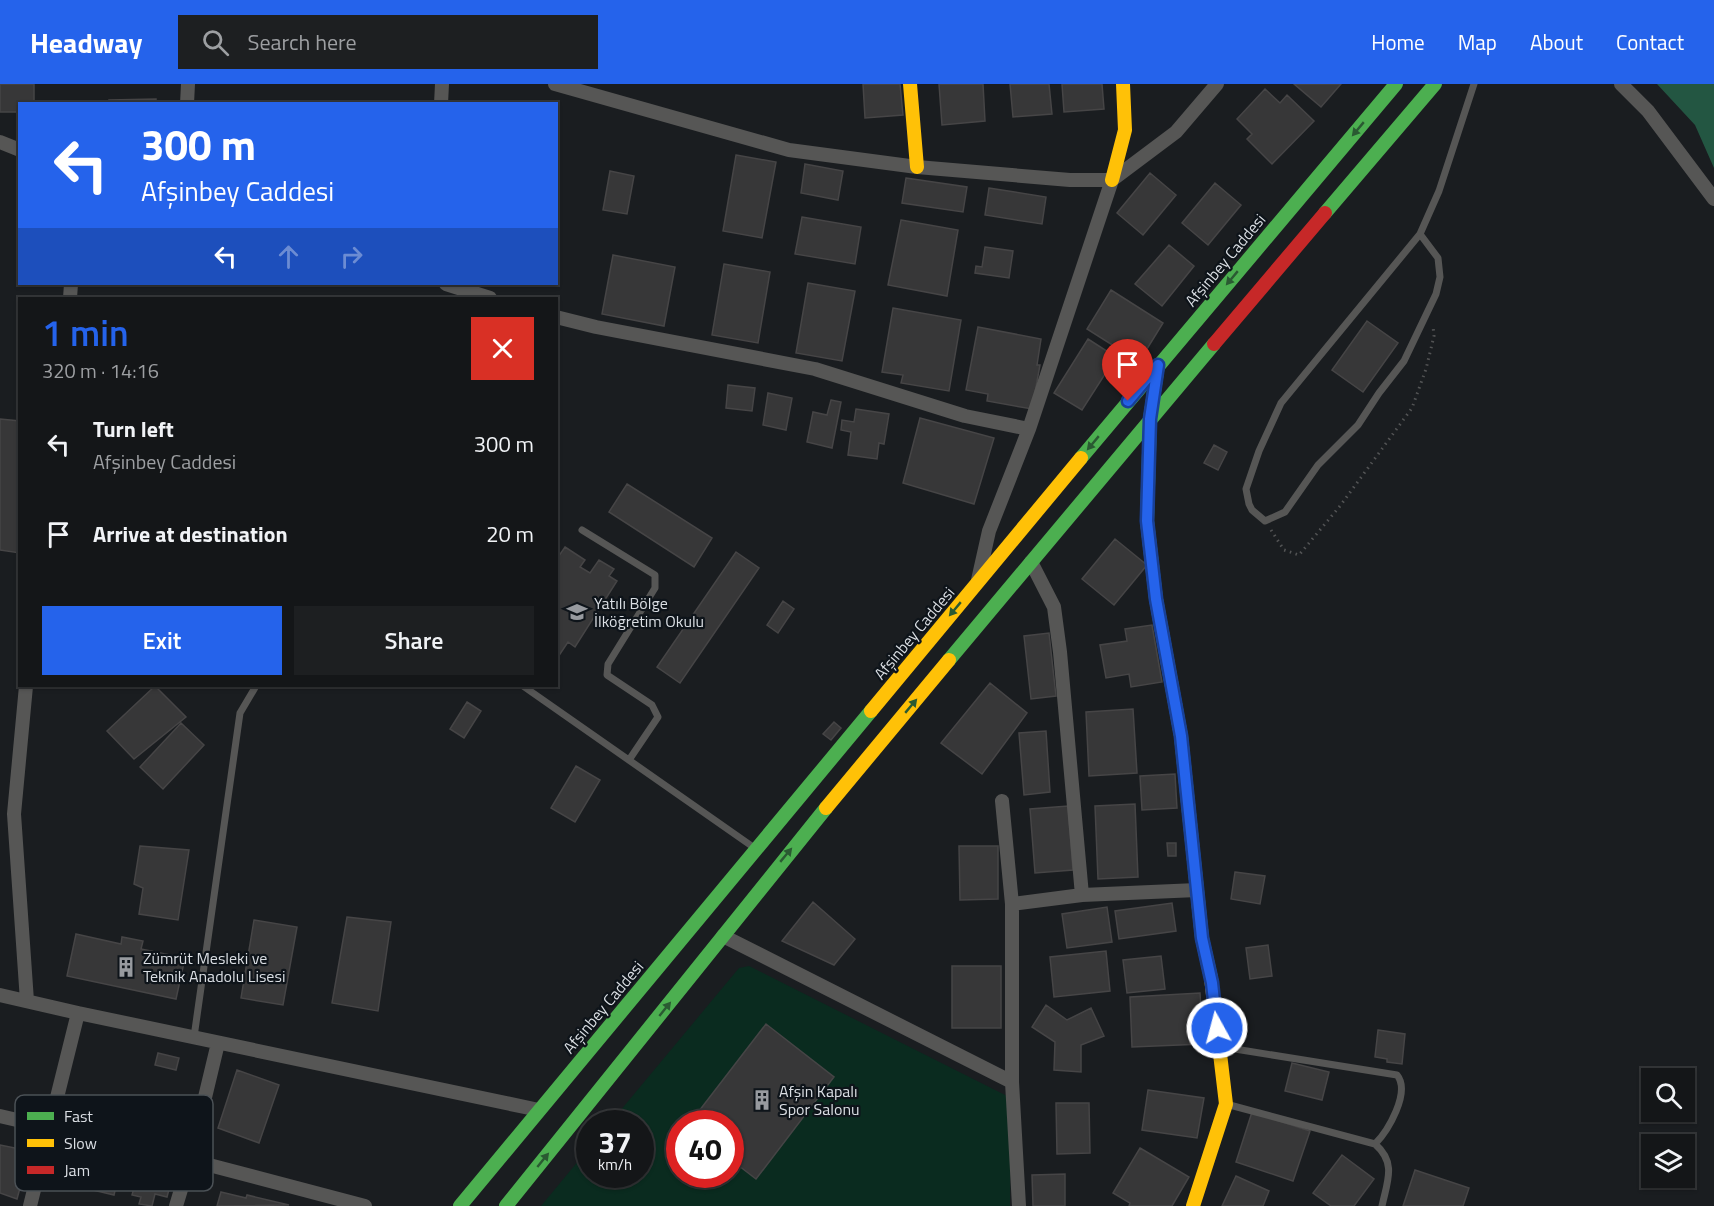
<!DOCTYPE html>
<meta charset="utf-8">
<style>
body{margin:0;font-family:"Titillium Web",sans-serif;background:#1d1f21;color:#f1f3f6;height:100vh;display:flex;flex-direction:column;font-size:22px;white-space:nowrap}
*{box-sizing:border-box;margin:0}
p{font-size:20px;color:#9d9fa2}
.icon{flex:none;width:33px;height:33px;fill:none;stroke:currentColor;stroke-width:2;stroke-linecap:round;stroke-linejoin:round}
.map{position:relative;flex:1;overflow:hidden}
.panel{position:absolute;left:18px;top:213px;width:540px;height:390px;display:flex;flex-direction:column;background:#141618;border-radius:0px;box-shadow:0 2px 4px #0004,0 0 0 2px #333537}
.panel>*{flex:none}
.hud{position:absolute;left:18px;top:18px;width:540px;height:183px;border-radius:0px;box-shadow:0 2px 4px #0004,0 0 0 2px #333537;background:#2563eb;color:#fff;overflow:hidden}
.controls{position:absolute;left:1641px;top:984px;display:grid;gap:12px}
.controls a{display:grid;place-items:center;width:54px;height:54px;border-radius:0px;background:#141618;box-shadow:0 2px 4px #0004,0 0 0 2px #333537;font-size:30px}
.speed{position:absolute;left:576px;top:1026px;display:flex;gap:12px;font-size:30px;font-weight:700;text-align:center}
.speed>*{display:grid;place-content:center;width:78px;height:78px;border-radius:50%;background:#141618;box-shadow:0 2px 4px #0004,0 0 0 2px #333537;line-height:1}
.speed small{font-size:15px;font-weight:400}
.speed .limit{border:9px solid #d22;background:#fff;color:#111}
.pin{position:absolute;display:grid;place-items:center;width:51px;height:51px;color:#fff;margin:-62px -26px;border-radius:50% 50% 50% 0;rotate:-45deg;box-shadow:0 0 6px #0007}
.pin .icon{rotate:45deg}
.me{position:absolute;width:66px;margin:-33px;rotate:353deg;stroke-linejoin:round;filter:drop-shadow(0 0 4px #0008)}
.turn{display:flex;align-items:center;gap:21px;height:126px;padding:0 24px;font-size:27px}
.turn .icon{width:78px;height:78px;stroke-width:2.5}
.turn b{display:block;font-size:42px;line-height:51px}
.lanes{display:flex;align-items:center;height:57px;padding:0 24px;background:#0003;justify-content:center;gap:30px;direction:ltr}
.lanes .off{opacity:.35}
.round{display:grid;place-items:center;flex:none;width:63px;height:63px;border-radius:0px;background:#1d1f21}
.head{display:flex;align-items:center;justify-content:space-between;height:102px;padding:0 24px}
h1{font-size:36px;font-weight:600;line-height:45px;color:#2563eb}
.action{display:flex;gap:12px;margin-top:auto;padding:12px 24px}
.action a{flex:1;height:69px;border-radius:0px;background:#2563eb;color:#fff;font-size:24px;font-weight:600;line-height:69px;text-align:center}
.action a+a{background:#1d1f21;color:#f1f3f6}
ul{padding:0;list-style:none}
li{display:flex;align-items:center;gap:18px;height:90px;padding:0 24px}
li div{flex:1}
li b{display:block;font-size:22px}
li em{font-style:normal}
header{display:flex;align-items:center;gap:36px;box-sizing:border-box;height:84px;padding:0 30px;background:#2563eb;color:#fff}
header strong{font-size:28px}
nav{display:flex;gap:33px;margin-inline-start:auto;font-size:21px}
.search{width:420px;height:54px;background:#1d1f21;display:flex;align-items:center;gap:15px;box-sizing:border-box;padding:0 21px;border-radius:0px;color:#9d9fa2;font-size:22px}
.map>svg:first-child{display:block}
.green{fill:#0a2b1f;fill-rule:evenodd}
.forest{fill:#235642}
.building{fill:#373738;stroke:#464546;stroke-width:1.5}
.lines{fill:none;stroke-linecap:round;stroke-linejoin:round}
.path{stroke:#535455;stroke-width:3;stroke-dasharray:1.5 4.5;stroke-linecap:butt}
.lane{stroke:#565655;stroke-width:7}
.street{stroke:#565655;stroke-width:14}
.fast{stroke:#4caf50;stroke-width:14}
.slow{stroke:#ffc107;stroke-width:14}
.jam{stroke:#c62828;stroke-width:14}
.oneway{fill:#2a5a32}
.route-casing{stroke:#184099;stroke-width:15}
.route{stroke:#2563eb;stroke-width:10}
.labels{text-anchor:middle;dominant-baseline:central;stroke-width:4.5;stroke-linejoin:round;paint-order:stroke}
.street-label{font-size:16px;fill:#dadee3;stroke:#0e141a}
.poi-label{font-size:16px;fill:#dadee3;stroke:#0e141a;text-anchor:start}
.key{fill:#0e141a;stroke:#4b5156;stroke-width:1.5}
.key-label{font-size:16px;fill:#dadee3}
</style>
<header>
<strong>Headway</strong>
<div class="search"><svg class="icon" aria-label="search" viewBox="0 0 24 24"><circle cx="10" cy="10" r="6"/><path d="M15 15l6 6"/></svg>Search here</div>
<nav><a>Home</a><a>Map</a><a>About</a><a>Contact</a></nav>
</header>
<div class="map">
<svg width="1714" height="1122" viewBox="0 0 1714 1122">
<rect width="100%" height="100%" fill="#1a1d20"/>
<path class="green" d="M749 882 1011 1014 1010 1122H541L589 1064 590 1090H640V1040L610 1039 739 884ZM680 1040H730V1090H680Z"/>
<path class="forest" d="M1657 0H1714V84L1695 41Z"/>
<path class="building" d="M0 0H34V20H20V28H0Z
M863 0H900L903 31 865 34Z
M939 0H983L985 37 942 41Z
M1010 0H1049L1052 30 1013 33Z
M1062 0H1102L1104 25 1064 28Z
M1294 0H1341L1321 23Z
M1265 5 1280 19 1287 11 1314 37 1272 80 1247 55 1252 50 1237 35Z
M156 15V20H109V16Z
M736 71 776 78 762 154 723 147Z
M805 80 843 87 838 116 801 109Z
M610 87 634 92 627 130 603 126Z
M1150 89 1176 111 1143 151 1117 129Z
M906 94 967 103 963 128 902 119Z
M1215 99 1241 121 1208 161 1182 139Z
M989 104 1046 113 1042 140 985 131Z
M802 133 861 143 855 180 795 170Z
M901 136 958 146 947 212 888 201Z
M1169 161 1194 182 1162 222 1135 200Z
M985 163 1013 167 1009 194 975 189 976 182 982 183Z
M613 171 675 183 664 242 602 230Z
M724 180 770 188 758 259 712 251Z
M808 199 855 207 842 277 796 269Z
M1111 206 1163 239 1139 278 1087 245Z
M893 224 961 236 949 307 901 299 903 291 882 288Z
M1367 237 1398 259 1363 308 1332 286Z
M978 243 1041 255 1037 281H1040L1032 325 987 317 988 310 966 306Z
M1088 255 1116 273 1082 326 1054 309Z
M728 301 755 304 752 327 726 324Z
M768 309 792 314 786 346 763 341Z
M831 316 841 318 832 364 807 358 813 328 827 331Z
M856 325 889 330 884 360 879 359 877 375 848 371 851 348 841 346 842 336 854 338Z
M920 334 994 354 974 420 903 399Z
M0 335 20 337V469L0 466Z
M1214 361 1227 368 1218 386 1204 379Z
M627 400 712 454 694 483 609 428Z
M1115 455 1147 481 1114 521 1082 495Z
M565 463 585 476 580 483 590 489 599 476 614 485 609 492 617 497 575 563 568 558 556 576V476Z
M736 468 759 484 680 599 657 583Z
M783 517 794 525 778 549 767 541Z
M1152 541 1162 598 1131 603 1129 590 1106 594 1100 561 1127 557 1125 545Z
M1049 549 1056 612 1031 615 1024 552Z
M990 599 1027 629 982 690 941 659Z
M155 602 186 633 134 675 107 647Z
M467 618 481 627 464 654 450 645Z
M1133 625 1137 689 1089 692 1086 628Z
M834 638 841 644 831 656 823 650Z
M181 639 204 661 163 705 140 683Z
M1046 647 1050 708 1024 711 1019 649Z
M576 682 600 696 575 738 551 724Z
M1175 690 1177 724 1142 726 1140 692Z
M1135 720 1138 793 1098 795 1095 722Z
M1068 722 1073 786 1035 789 1030 725Z
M1167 759H1176V772H1168Z
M140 762 189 766 178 836 139 830 143 804 134 800Z
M959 762H998V815L960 816Z
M1235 788 1265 792 1260 820 1231 815Z
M813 818 855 855 834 881 782 857Z
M1172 819 1176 847 1119 855 1115 827Z
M1107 823 1112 858 1067 864 1062 830Z
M347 833 391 838 378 927 332 919Z
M254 836 297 843 283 921 241 914Z
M76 850 121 860 122 853 143 857 141 865 185 874 176 915 67 892Z
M1268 861 1272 892 1250 895 1246 864Z
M1106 867 1110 907 1054 913 1050 873Z
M1161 872 1165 905 1127 909 1123 876Z
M952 882H1001V944H952Z
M1200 909 1203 960 1132 963 1130 913Z
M1046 921 1067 936 1091 924 1104 952 1081 961V988L1054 986 1055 958 1032 943Z
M766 940 834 993 756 1095 730 1075V1040H689Z
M1378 946 1405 950 1402 980 1387 978V975L1375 973Z
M158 969 179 974 176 986 155 981Z
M1292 979 1329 988 1322 1016 1285 1007Z
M237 986 279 1001 259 1059 218 1044Z
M1148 1006 1204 1014 1197 1054 1142 1046Z
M1056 1019H1089L1090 1069 1057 1070Z
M1252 1028 1310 1047 1293 1097 1236 1078Z
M0 1061 30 1067 17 1115 0 1109Z
M1140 1064 1189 1093 1172 1122H1129L1130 1119 1113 1109Z
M1342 1071 1374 1095 1354 1122H1331L1313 1109Z
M73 1074 104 1082 100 1093 117 1098 114 1111 72 1101 75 1092 68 1091Z
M131 1083 172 1094 167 1113 155 1110 152 1122 139 1120 141 1113 132 1111 134 1104 126 1102Z
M1415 1086 1469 1104 1463 1122H1403Z
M1065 1090V1122H1033L1032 1091Z
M1236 1092 1269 1107 1263 1122H1222Z
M221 1108 246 1114 247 1111 289 1121 217 1122Z"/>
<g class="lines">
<path class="path" d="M1271 446 1284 466 1299 471 1340 422 1412 324 1426 285 1434 252 1433 242"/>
<path class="lane" d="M1420 150 1438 174 1440 193 1436 210 1404 277 1379 309 1358 341 1318 381 1285 428 1265 437 1252 426 1249 420 1246 405 1259 367 1281 319 1420 150 1439 107 1474 0
M582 446 655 491V504L608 580 607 591 652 621 658 633 629 676
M523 602 756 765
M194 953 240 629 256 602
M1222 966 1235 965 1397 991C1411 1008 1388 1047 1375 1060
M1226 1020 1375 1060C1397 1079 1387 1098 1382 1122"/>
<path class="street" d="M555 0 789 66 917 83 1070 96H1112
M1621 0 1648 27 1714 115
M187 20 188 0
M441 20 442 0
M0 58 20 66
M446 200 490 214
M70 214 71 200
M556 233 596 243 815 285 965 332 1029 345 989 447 978 496
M1029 345 1112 96 1176 48 1217 0
M1031 478 1054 523 1060 568 1082 811
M26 602 14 730 27 917
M1002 717 1012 820V998L1019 1122
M1012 820 1082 811 1197 806
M723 852 1012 998
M0 911 78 929 539 1026
M0 1032 190 1076 365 1122
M30 1122 78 929
M176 1122 190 1076 218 959"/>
<path class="fast" d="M1325 129 1435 0
M1158 281 1150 335 1147 437 1156 515 1181 652 1202 854 1211 894
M1081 374 1396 0
M949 576 1214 260
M460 1122 871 627
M506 1122 826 724"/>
<path class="slow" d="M910 0 917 83
M1112 96 1125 46 1123 0
M871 627 1081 374
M826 724 949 576
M1193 1122 1226 1020 1211 894"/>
<path class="jam" d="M1214 260 1325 129"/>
</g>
<defs><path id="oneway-solid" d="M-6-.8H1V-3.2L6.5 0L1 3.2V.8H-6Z" transform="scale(1.5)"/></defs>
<g class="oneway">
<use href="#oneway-solid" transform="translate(1358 45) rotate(130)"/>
<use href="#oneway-solid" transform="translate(1232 194) rotate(130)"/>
<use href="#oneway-solid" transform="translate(1093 359) rotate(130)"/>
<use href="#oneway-solid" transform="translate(955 525) rotate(130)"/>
<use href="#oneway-solid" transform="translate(911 622) rotate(-50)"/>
<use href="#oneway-solid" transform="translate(786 771) rotate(-50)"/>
<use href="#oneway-solid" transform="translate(665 925) rotate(-51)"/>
<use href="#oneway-solid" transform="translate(543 1076) rotate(-51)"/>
</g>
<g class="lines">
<g class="route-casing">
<path id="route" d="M1128 317 1158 281 1150 335 1147 437 1156 515 1181 652 1202 854 1212 899 1217 944"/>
</g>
<use href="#route" class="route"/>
</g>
<defs>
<g id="school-bare" transform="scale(1.62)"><path d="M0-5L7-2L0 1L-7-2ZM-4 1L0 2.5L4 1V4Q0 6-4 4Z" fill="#979a9f" stroke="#0e141a" stroke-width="2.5" paint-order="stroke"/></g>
<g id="building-bare" transform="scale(1.62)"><path d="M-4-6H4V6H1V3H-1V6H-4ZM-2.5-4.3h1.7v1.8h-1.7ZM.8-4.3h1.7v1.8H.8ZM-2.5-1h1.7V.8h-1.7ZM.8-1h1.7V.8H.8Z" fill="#979a9f" stroke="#0e141a" stroke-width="2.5" paint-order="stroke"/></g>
</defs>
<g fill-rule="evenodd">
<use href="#school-bare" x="577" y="528"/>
<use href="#building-bare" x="126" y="883"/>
<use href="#building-bare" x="762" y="1016"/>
</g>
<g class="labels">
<g class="street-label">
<text transform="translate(1225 176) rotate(-50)">Afşinbey Caddesi</text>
<text transform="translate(914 549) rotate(-50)">Afşinbey Caddesi</text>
<text transform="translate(603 923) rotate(-50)">Afşinbey Caddesi</text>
</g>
<g class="poi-label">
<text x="594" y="519">Yatılı Bölge<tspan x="594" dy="18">İlköğretim Okulu</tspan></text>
<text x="143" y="874">Zümrüt Mesleki ve<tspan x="143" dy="18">Teknik Anadolu Lisesi</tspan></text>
<text x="779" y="1007">Afşin Kapalı<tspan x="779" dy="18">Spor Salonu</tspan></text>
</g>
</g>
<rect x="15" y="1011" width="198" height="96" rx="9" class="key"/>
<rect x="27" y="1028" width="27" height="8" fill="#4caf50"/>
<rect x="27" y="1055" width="27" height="8" fill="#ffc107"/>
<rect x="27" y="1082" width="27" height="8" fill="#c62828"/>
<g class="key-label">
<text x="64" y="1038">Fast</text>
<text x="64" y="1065">Slow</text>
<text x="64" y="1092">Jam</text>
</g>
</svg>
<div class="controls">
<a><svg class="icon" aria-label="search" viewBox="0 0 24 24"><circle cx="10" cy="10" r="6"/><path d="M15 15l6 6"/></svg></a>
<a><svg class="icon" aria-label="layers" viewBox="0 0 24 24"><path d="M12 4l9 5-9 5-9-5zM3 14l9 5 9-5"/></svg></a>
</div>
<div class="speed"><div>37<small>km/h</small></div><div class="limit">40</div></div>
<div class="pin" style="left:1128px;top:317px;background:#d93025"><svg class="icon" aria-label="arrive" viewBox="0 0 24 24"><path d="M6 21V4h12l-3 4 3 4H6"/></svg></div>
<svg class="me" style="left:1217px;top:944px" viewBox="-20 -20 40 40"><circle r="17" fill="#2563eb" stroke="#fff" stroke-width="3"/><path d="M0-11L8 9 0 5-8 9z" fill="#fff"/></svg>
<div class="hud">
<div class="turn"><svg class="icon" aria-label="left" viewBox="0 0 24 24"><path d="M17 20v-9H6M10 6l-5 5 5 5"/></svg><div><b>300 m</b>Afşinbey Caddesi</div></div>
<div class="lanes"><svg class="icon" aria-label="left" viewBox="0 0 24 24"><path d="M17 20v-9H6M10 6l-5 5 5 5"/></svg><svg class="icon off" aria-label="ahead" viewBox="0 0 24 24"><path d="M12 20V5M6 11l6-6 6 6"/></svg><svg class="icon off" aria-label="right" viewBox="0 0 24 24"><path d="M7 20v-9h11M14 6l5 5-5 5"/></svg></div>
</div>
<section class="panel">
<div class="head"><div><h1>1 min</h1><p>320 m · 14:16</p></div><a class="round" style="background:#d93025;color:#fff"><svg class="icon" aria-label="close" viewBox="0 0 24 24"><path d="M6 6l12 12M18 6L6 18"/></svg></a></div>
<ul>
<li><svg class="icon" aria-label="left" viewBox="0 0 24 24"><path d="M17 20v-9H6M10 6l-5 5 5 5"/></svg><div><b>Turn left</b><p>Afşinbey Caddesi</p></div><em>300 m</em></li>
<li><svg class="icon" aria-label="arrive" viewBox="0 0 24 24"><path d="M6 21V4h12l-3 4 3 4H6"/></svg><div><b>Arrive at destination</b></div><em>20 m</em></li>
</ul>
<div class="action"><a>Exit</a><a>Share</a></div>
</section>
</div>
